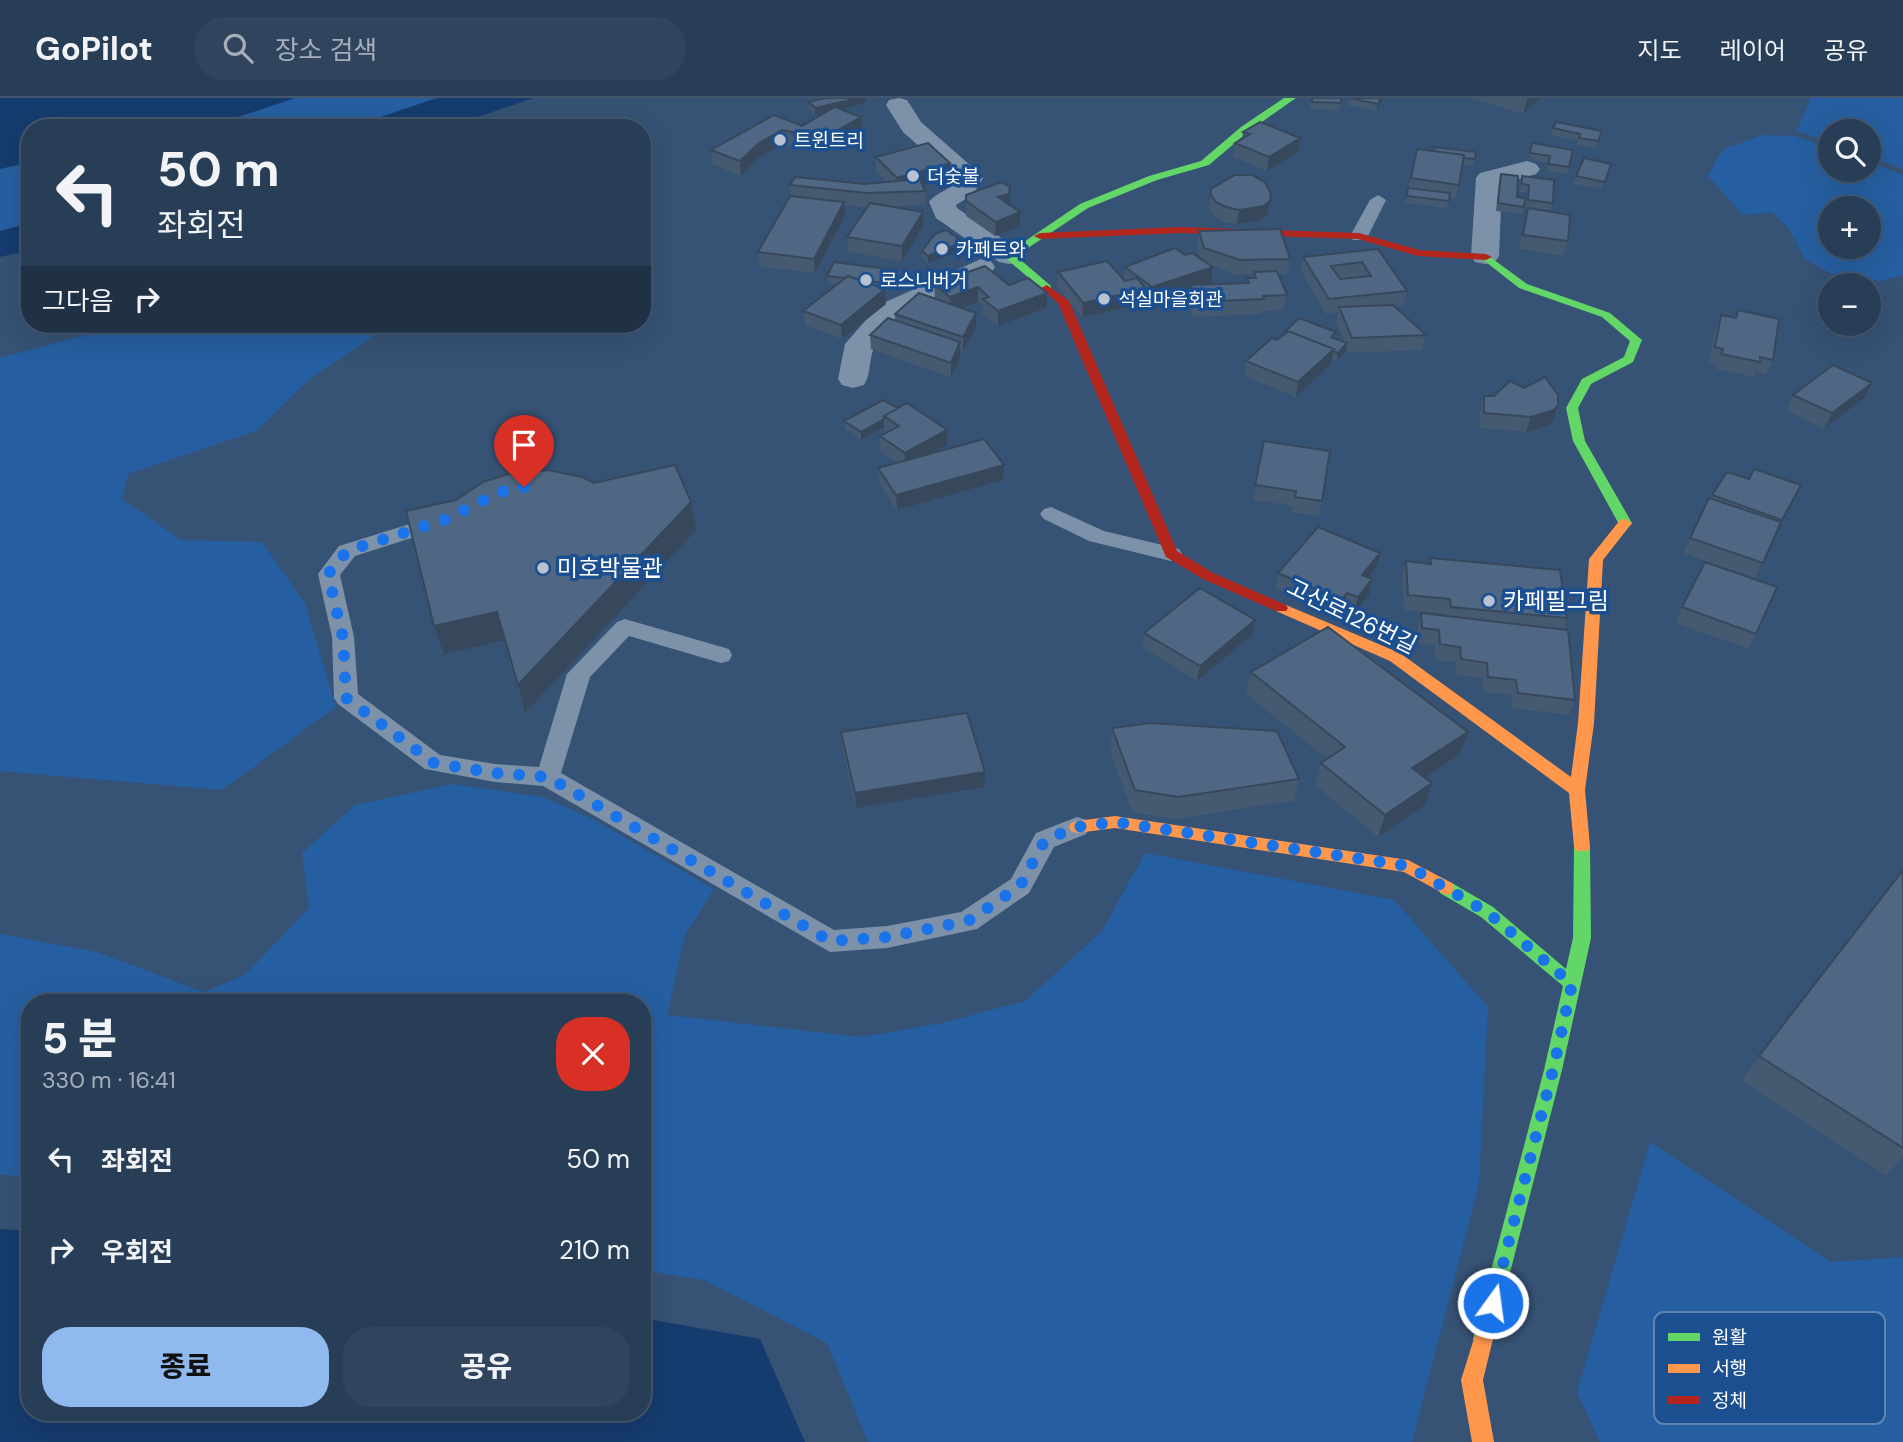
<!DOCTYPE html>
<html lang="ko">
<meta charset="utf-8">
<style>
body{margin:0;font-family:"DM Sans","Noto Sans KR",sans-serif;background:#30455d;color:#f1f3f6;height:100vh;display:flex;flex-direction:column;font-size:26px;white-space:nowrap}
*{box-sizing:border-box;margin:0}
p{font-size:23px;color:#a5aeba}
.icon{flex:none;width:38px;height:38px;fill:none;stroke:currentColor;stroke-width:2;stroke-linecap:round;stroke-linejoin:round}
.map{position:relative;flex:1;overflow:hidden}
.details{position:absolute;left:21px;top:896px;width:630px;height:427px;display:flex;flex-direction:column;background:#283e57;border-radius:28px;box-shadow:0 7px 28px #0002,0 0 0 2px #44576d}
.details>*{flex:none}
.hud{position:absolute;left:21px;top:21px;width:630px;height:214px;border-radius:28px;box-shadow:0 7px 28px #0002,0 0 0 2px #44576d;background:#283e57;color:#f1f3f6;overflow:hidden}
.buttons{position:absolute;left:1818px;top:21px;display:grid;gap:14px}
.buttons a{display:grid;place-items:center;width:63px;height:63px;border-radius:50%;background:#283e57;box-shadow:0 7px 28px #0002,0 0 0 2px #44576d;font-size:35px}
.pin{position:absolute;display:grid;place-items:center;width:60px;height:60px;color:#fff;margin:-72px -30px;border-radius:50% 50% 50% 0;rotate:-45deg;box-shadow:0 0 7px #0007}
.pin .icon{rotate:45deg}
.me{position:absolute;width:77px;margin:-38px;rotate:14deg;stroke-linejoin:round;filter:drop-shadow(0 0 5px #0008)}
.turn{display:flex;align-items:center;gap:24px;height:147px;padding:0 21px;font-size:32px}
.turn .icon{width:91px;height:91px;stroke-width:2.5}
.turn b{display:block;font-size:49px;line-height:60px}
.then{display:flex;align-items:center;height:66px;padding:0 21px;background:#0003;gap:14px;font-size:26px}
.round{display:grid;place-items:center;flex:none;width:74px;height:74px;border-radius:28px;background:#30455d}
.headline{display:flex;align-items:center;justify-content:space-between;height:119px;padding:0 21px}
h1{font-size:42px;font-weight:800;line-height:52px}
.cta{display:flex;gap:14px;margin-top:auto;padding:14px 21px}
.cta a{flex:1;height:80px;border-radius:28px;background:#90b9f0;color:#111;font-size:28px;font-weight:800;line-height:80px;text-align:center}
.cta a+a{background:#30455d;color:#f1f3f6}
ul{padding:0;list-style:none}
li{display:flex;align-items:center;gap:21px;height:91px;padding:0 21px}
li div{flex:1}
li b{display:block;font-size:26px}
li em{font-style:normal}
header{display:flex;align-items:center;gap:42px;box-sizing:border-box;height:98px;padding:0 35px;background:#283e57;border-bottom:2px solid #44576d}
header strong{font-size:33px}
nav{display:flex;gap:38px;margin-inline-start:auto;font-size:24px}
.search{width:490px;height:63px;background:#30455d;display:flex;align-items:center;gap:18px;box-sizing:border-box;padding:0 24px;border-radius:28px;color:#a5aeba;font-size:26px}
.map>svg:first-child{display:block}
.green{fill:#265fa1;fill-rule:evenodd}
.water{fill:#153c6e}
.lines{fill:none;stroke-linecap:round;stroke-linejoin:round}
.lane{fill:#7d92a8;fill-rule:evenodd}
.street{fill:#7d92a8;fill-rule:evenodd}
.fast{fill:#63d668;fill-rule:evenodd}
.slow{fill:#ff974d;fill-rule:evenodd}
.jam{fill:#b3261e;fill-rule:evenodd}
.wall{fill:#455971;fill-rule:evenodd}
.shaded-wall{fill:#38485c}
.building{fill:#506783;stroke:#38485c;stroke-width:2;fill-rule:evenodd}
.route{stroke:#1a73e8;stroke-width:12;stroke-dasharray:0 21.6}
.poi-dot{fill:#b9c2ce;stroke:#1b4f8f;stroke-width:2.5}
.labels{text-anchor:middle;dominant-baseline:central;stroke-width:7;stroke-linejoin:round;paint-order:stroke}
.far-poi-label{font-size:19px;fill:#fff;stroke:#1b4f8f;text-anchor:start}
.poi-label{font-size:23px;fill:#fff;stroke:#1b4f8f;text-anchor:start}
.street-label{font-size:23px;fill:#fff;stroke:#1b4f8f}
.key{fill:#1b4f8f;stroke:#5f84b1;stroke-width:2}
.key-label{font-size:19px;fill:#fff}
</style>
<header>
<strong>GoPilot</strong>
<div class="search"><svg class="icon" aria-label="search" viewBox="0 0 24 24"><circle cx="10" cy="10" r="6"/><path d="M15 15l6 6"/></svg>장소 검색</div>
<nav><a>지도</a><a>레이어</a><a>공유</a></nav>
</header>
<div class="map">
<svg width="1903" height="1344" viewBox="0 0 1903 1344">
<rect width="100%" height="100%" fill="#365274"/>
<path class="green" d="M295 0H437L348 30H205Z
M1806 0H1903V71L1869 58V33H1830V44L1797 33 1810 2Z
M1762 37 1795 38 1830 50V72H1869V64L1903 77V177L1880 183 1834 177 1805 161 1789 131 1772 114 1743 117 1708 78 1722 52ZM1830 110H1869V149H1830Z
M30 64V125L0 133V71Z
M126 226H416L375 237 310 281 256 333 128 376 122 401 181 442 262 444 305 506 336 609 222 692 0 673V260Z
M452 686 543 699 593 721 714 791 685 837 667 917 861 939 942 925 1025 903 1102 833 1145 755 1394 802 1488 909 1479 1086 1412 1344H868L827 1245 704 1182 642 1172V905H30V1080L0 1076V836L97 854 203 894 245 877 309 810 302 755 355 707Z
M1650 1044 1831 1164 1903 1159V1344H1600L1577 1294Z"/>
<path class="water" d="M0 0H295L205 30H30V64L0 71Z
M437 0H534L445 30H348Z
M30 125V152L0 159V133Z
M0 1131 30 1133V1314H642V1220L760 1241 805 1344H0Z"/>
<g class="lines">
<path class="lane" d="M1378 97 1386 102 1368 138 1365 142H1353L1350 138 1370 102Z
M1051 409 1104 433 1179 451 1182 456 1179 461 1171 463 1089 443 1044 421 1040 416 1044 411Z
M442 416 449 418 453 423 449 428 355 458 340 477 354 539 358 596 440 657 495 666 539 669 567 576 617 524 625 521 729 551 732 557 729 563 721 565 629 538 590 579 561 675 834 832 887 828 961 814 1011 781 1036 735 1077 719 1086 722 1090 729 1086 736 1054 749 1029 795 977 831 887 850 830 854 543 688 495 684 425 671 338 606 334 600 332 539 318 476 339 448Z"/>
<path class="street" d="M899 0 907 2 921 24 979 75 983 80C976 94 970 99 956 107L957 110 1019 152 1023 158 1019 164 1009 166 999 164 936 120 929 104C936 94 951 93 956 81L903 34 886 7 889 2Z
M1527 63 1536 66 1540 71 1536 76 1502 85 1499 158 1495 164 1485 166 1475 164 1471 158 1476 80 1480 75Z
M981 161 991 163 995 169 991 175C952 193 899 208 876 246 868 258 872 275 864 287L853 290 842 287 838 281 845 246 879 207Z"/>
<path class="fast" d="M1284 0H1296L1249 33 1209 67 1157 82 1088 110 1016 158 1051 188V192H1043L1003 158 1080 106 1149 78 1201 63 1241 29Z
M1486 156 1527 186 1610 215 1642 242 1633 264 1591 286 1578 310 1585 343 1632 425 1630 428H1620L1573 343 1566 310 1582 281 1624 259 1630 243 1602 219 1519 190 1482 161V157Z
M1582 743 1588 745 1590 749 1591 840 1562 972 1493 1241 1490 1248 1483 1251 1476 1248 1473 1241 1544 972 1563 888 1481 819 1440 795 1438 790 1440 785H1452L1493 809 1566 871 1573 840 1574 749 1576 745Z"/>
<path class="slow" d="M1625 421 1632 425 1603 462 1594 625 1585 692 1590 749 1588 753H1576L1574 749 1569 695 1390 563 1276 513 1274 510 1276 507H1286L1400 555 1571 679 1578 625 1589 461 1620 422Z
M1115 718 1408 762 1452 785 1454 790 1452 795 1446 797 1404 774 1115 730 1077 735 1071 733 1069 729 1071 725 1077 723Z
M1483 1231 1490 1234 1493 1241 1483 1282 1494 1344H1472L1461 1282 1476 1234Z"/>
<path class="jam" d="M1180 129 1359 135 1419 152 1486 156 1492 159 1486 162 1418 158 1358 141 1180 135 1040 141 1034 138 1040 135Z
M1047 187 1069 203 1177 453 1213 475 1286 507 1288 510 1286 513H1276L1203 481 1166 459 1058 205 1041 190Z"/>
</g>
<path class="wall" d="M825 0H866V5L840 11 862 33 825 54 783 46 760 59 741 78 713 66 711 52 774 17 802 28 826 14 815 17 809 11V4Z
M1311 0H1341L1340 13 1310 11Z
M1349 0H1384L1376 13 1348 7Z
M1470 0H1541L1523 16Z
M1553 30 1602 33 1596 50 1577 47 1578 43 1551 37Z
M1243 34 1300 40 1298 54 1267 73 1233 59 1235 45 1242 41Z
M1532 45 1569 69 1567 76 1546 73 1548 65 1528 62Z
M1417 51 1434 53 1476 54 1473 68 1462 67 1456 101 1449 100 1447 110 1405 105Z
M876 59 950 79 923 87 925 93V107L892 109 923 128 902 163 848 154 847 139 867 110 844 107 845 118 815 175 759 169 758 154 791 98 790 87 865 86 887 84 876 74Z
M1611 66 1602 91 1574 86 1576 78Z
M1501 76 1524 109 1522 116 1496 113 1499 83Z
M1522 78 1553 105 1551 112 1526 109 1527 94H1520Z
M1010 89 1009 107 1020 128 995 138 966 118V97Z
M1211 91 1268 117 1261 122 1237 126 1224 124 1214 118 1209 112Z
M1528 110 1568 143 1563 158 1519 151 1524 125Z
M1199 133 1290 161 1288 176H1278L1287 197 1284 212 1262 213V216L1193 219 1188 202 1189 191 1151 204 1145 200V205L1082 219 1057 189 1058 174 1123 181 1125 169 1185 157 1200 160 1197 147ZM1212 168 1238 177 1254 176 1253 180H1247V185L1203 187 1211 184Z
M963 144V152L928 165 922 160V153Z
M1378 151 1407 193 1403 208 1395 209 1426 237 1422 252 1349 255 1346 248V253L1337 262 1332 261 1331 266 1296 299 1244 278 1246 263 1277 242 1283 237 1284 235 1336 234 1335 241 1345 244 1336 224 1338 214 1326 216 1301 173 1303 159Z
M827 178 894 179 888 193 885 192 886 206 842 241 805 227 803 213 837 186 828 185Z
M934 186 1009 187 1046 210 998 228 983 216V208L978 204 962 210 976 215V229L963 254 960 253V259L951 280 871 251 870 237 895 223V216L935 201Z
M1738 212 1773 262 1766 277 1756 274 1754 279 1715 271 1717 266 1709 264 1715 232 1721 217 1735 220Z
M1793 297 1864 300 1824 331 1786 312Z
M1484 298 1558 307 1553 322 1549 327 1526 334 1480 330V313Z
M898 310 947 332V347L933 355 1004 367 1003 382 897 412 879 385 878 370 897 365 880 353V338L886 334 884 333V329L861 342 845 331 844 323Z
M1264 343 1322 403 1319 418 1292 414 1293 408 1253 402Z
M1749 381 1801 387 1777 432 1755 480 1683 455 1690 440 1712 397Z
M1380 455 1376 470 1369 480 1372 481 1369 497 1354 515 1344 510 1338 517 1275 490 1278 475Z
M1430 460 1567 520 1563 532 1575 602 1569 617 1512 610 1511 597 1483 594 1482 580 1456 577 1455 564 1435 562 1434 548 1417 545V530L1421 515 1446 518V516L1404 512 1402 478 1406 463 1429 465Z
M1682 509 1756 536 1749 551 1675 525Z
M1144 535 1252 537 1197 583 1143 550Z
M1251 574 1468 634 1460 656 1424 679 1432 685 1425 707 1378 739 1315 687 1321 665 1327 661 1246 596Z
M1112 630 1299 681 1294 703 1175 721 1132 714 1110 652Z
M841 634 984 689 856 710 842 650Z
M1903 772V1059L1886 1078 1742 983 1759 958Z"/>
<path class="shaded-wall" d="M859 0H866V5L815 17V10Z
M1381 0H1384L1376 13 1378 6Z
M1530 0H1541L1523 16 1527 2Z
M861 19 862 33 825 54 824 40Z
M782 32 783 46 760 59 741 78 740 63 759 45Z
M1300 40 1298 54 1267 73 1269 59Z
M950 65V79L898 94 897 80Z
M1010 89V104L1008 110 998 99Z
M1270 103 1268 117 1261 122 1237 126 1239 112Z
M844 104 845 118 815 175 814 161Z
M923 114V128L902 163V148Z
M1020 114V128L995 138 996 124Z
M963 144V152L928 165V158Z
M1213 169 1211 184 1191 191 1190 187 1189 191 1151 204 1152 189Z
M894 172V179L888 193 887 185Z
M978 189V204L950 214V199Z
M885 191 886 206 842 241 841 227Z
M1146 191 1145 205 1082 219 1083 205Z
M1047 195 1046 210 998 228V213Z
M976 215V229L963 254V239Z
M960 244V259L951 280V265Z
M1347 245 1346 253 1337 262 1338 255Z
M1334 251 1331 266 1296 299 1298 284Z
M1872 285 1864 300 1824 331 1832 315Z
M1558 307 1553 322 1549 327 1526 334 1531 319Z
M884 321V329L861 342V334Z
M947 332V347L905 370V355Z
M1004 367 1003 382 897 412 896 397Z
M691 404 696 432 525 615 518 587Z
M1380 455 1376 470 1359 492 1362 477Z
M1372 481 1369 497 1354 515 1358 499Z
M1347 495 1344 510 1338 517 1341 502Z
M497 514 505 542 444 556 434 528Z
M1255 522 1252 537 1197 583 1200 568Z
M1468 634 1460 656 1406 692 1412 670Z
M985 674 984 689 856 710 855 695Z
M1432 685 1425 707 1378 739 1385 717Z"/>
<path class="building" d="M825 0H859L815 10 809 4Z
M1312 0H1341V5L1312 4Z
M1349 0H1381L1378 6Z
M835 9 861 19 824 40 782 32 759 45 740 63 711 52 774 17 802 28Z
M1260 24 1300 40 1269 59 1235 45 1250 36 1243 34Z
M1556 24 1602 33 1598 43 1579 40 1580 36 1553 30Z
M928 45 950 65 897 80 876 59Z
M1532 45 1573 52 1569 69 1548 66 1550 58 1530 55Z
M1434 49 1476 54 1475 61 1463 60 1464 57 1434 53Z
M1417 51 1464 57 1459 87 1411 80Z
M1584 60 1611 66 1605 84 1576 78Z
M1501 76 1518 78 1517 99 1525 100 1524 109 1498 105Z
M1235 77H1252L1265 84 1271 96 1270 103 1264 108 1239 112 1226 109 1216 104 1211 97V91Z
M1522 78 1554 82 1553 105 1528 102 1529 87 1522 86Z
M795 79 865 86 920 81 925 93 867 95 790 87Z
M1001 84 1010 89 1009 96 998 99 1020 114 996 124 966 103V97Z
M1408 90 1450 95 1449 103 1407 98Z
M790 98 844 104 814 161 758 154Z
M870 105 923 114 902 148 847 139Z
M1528 110 1570 117 1568 143 1523 137Z
M1280 131 1290 161 1240 162 1204 150 1199 133Z
M946 132 963 144 928 158 922 153 935 136Z
M1175 150 1185 157 1192 155 1213 169 1152 189 1125 169Z
M1378 151 1407 193 1329 201 1303 159ZM1362 164 1371 178 1340 181 1331 168Z
M1107 163 1125 183 1137 180 1146 191 1083 205 1058 174Z
M834 164 894 172 887 185 859 182 848 178 845 180 827 178Z
M985 168 1009 187 1028 180 1047 195 998 213 983 201 989 199 978 189 950 199 934 186Z
M1277 173 1287 197 1263 198 1264 201 1195 204 1190 187 1249 185 1247 180H1256L1254 174Z
M848 178 885 191 841 227 803 213Z
M919 195 976 215 963 239 895 216Z
M1393 207 1426 237 1352 240 1339 209Z
M1738 212 1779 221 1773 262 1760 259V264L1721 256 1723 251 1715 249 1721 217 1736 220Z
M888 220 960 244 951 265 870 237Z
M1299 220 1336 234 1331 239 1347 245 1338 255 1333 253 1334 251 1288 233 1285 236 1284 235Z
M1288 233 1334 251 1298 284 1246 263 1272 240 1277 242Z
M1833 267 1872 285 1832 315 1793 297Z
M1545 279 1558 297V307L1554 312 1531 319 1484 315V298H1494L1510 283 1524 290Z
M883 302 898 310 884 318V321L861 334 844 323Z
M907 305 947 332 905 355 880 338 899 328 884 318Z
M984 341 1004 367 896 397 878 370Z
M1264 343 1330 353 1322 403 1295 399 1296 393 1255 387Z
M675 367 691 404 518 587 497 514 434 528 406 413 456 402 483 384 508 376 548 372 582 379 594 385Z
M1754 371 1801 387 1782 422 1712 397 1727 374 1749 381Z
M1709 400 1781 424 1763 465 1690 440Z
M1318 429 1380 455 1362 477 1372 481 1358 499 1347 495 1341 502 1278 475Z
M1430 460 1560 472 1567 520 1451 509 1450 501 1408 497 1406 463 1431 466Z
M1705 464 1777 489 1756 536 1682 509Z
M1200 490 1255 522 1200 568 1144 535Z
M1421 515 1568 532 1575 602 1518 595 1516 582 1488 579 1487 565 1461 561 1460 549 1440 546 1439 532 1422 530Z
M1328 529 1468 634 1412 670 1432 685 1385 717 1321 665 1345 649 1251 574Z
M967 615 985 674 855 695 841 634Z
M1151 625 1277 633 1299 681 1178 699 1135 692 1112 630Z
M1903 772V1050L1759 958Z"/>
<g class="lines">
<path class="route" d="M524 389 500 394 447 421 347 453 328 476 343 540 346 600 434 665 495 675 548 679 830 843 887 839 968 823 1020 788 1045 742 1077 729 1115 724 1408 768 1487 814 1572 886 1553 972 1493 1205"/>
</g>
<g class="poi-dot">
<circle cx="780" cy="42" r="7"/>
<circle cx="913" cy="78" r="7"/>
<circle cx="942" cy="151" r="7"/>
<circle cx="866" cy="182" r="7"/>
<circle cx="1104" cy="201" r="7"/>
<circle cx="543" cy="470" r="7"/>
<circle cx="1489" cy="503" r="7"/>
</g>
<g class="labels">
<g class="far-poi-label">
<text x="794" y="42">트윈트리</text>
<text x="927" y="78">더숯불</text>
<text x="956" y="151">카페트와</text>
<text x="880" y="182">로스니버거</text>
<text x="1118" y="201">석실마을회관</text>
</g>
<g class="poi-label">
<text x="557" y="470">미호박물관</text>
<text x="1503" y="503">카페필그림</text>
</g>
<g class="street-label">
<text transform="translate(1352 518) rotate(26)">고산로126번길</text>
</g>
</g>
<rect x="1654" y="1214" width="231" height="112" rx="10" class="key"/>
<rect x="1668" y="1235" width="32" height="8" fill="#63d668"/>
<rect x="1668" y="1266" width="32" height="9" fill="#ff974d"/>
<rect x="1668" y="1298" width="32" height="8" fill="#b3261e"/>
<g class="key-label">
<text x="1712" y="1246">원활</text>
<text x="1712" y="1277">서행</text>
<text x="1712" y="1309">정체</text>
</g>
</svg>
<div class="buttons">
<a><svg class="icon" aria-label="search" viewBox="0 0 24 24"><circle cx="10" cy="10" r="6"/><path d="M15 15l6 6"/></svg></a>
<a>+</a>
<a>−</a>
</div>
<div class="pin" style="left:524px;top:389px;background:#d93025"><svg class="icon" aria-label="arrive" viewBox="0 0 24 24"><path d="M6 21V4h12l-3 4 3 4H6"/></svg></div>
<svg class="me" style="left:1493px;top:1205px" viewBox="-20 -20 40 40"><circle r="17" fill="#1a73e8" stroke="#fff" stroke-width="3"/><path d="M0-11L8 9 0 5-8 9z" fill="#fff"/></svg>
<div class="hud">
<div class="turn"><svg class="icon" aria-label="left" viewBox="0 0 24 24"><path d="M17 20v-9H6M10 6l-5 5 5 5"/></svg><div><b>50 m</b>좌회전</div></div>
<div class="then">그다음<svg class="icon" aria-label="right" viewBox="0 0 24 24"><path d="M7 20v-9h11M14 6l5 5-5 5"/></svg></div>
</div>
<section class="details">
<div class="headline"><div><h1>5 분</h1><p>330 m · 16:41</p></div><a class="round" style="background:#d93025;color:#fff"><svg class="icon" aria-label="close" viewBox="0 0 24 24"><path d="M6 6l12 12M18 6L6 18"/></svg></a></div>
<ul>
<li><svg class="icon" aria-label="left" viewBox="0 0 24 24"><path d="M17 20v-9H6M10 6l-5 5 5 5"/></svg><div><b>좌회전</b></div><em>50 m</em></li>
<li><svg class="icon" aria-label="right" viewBox="0 0 24 24"><path d="M7 20v-9h11M14 6l5 5-5 5"/></svg><div><b>우회전</b></div><em>210 m</em></li>
</ul>
<div class="cta"><a>종료</a><a>공유</a></div>
</section>
</div>
